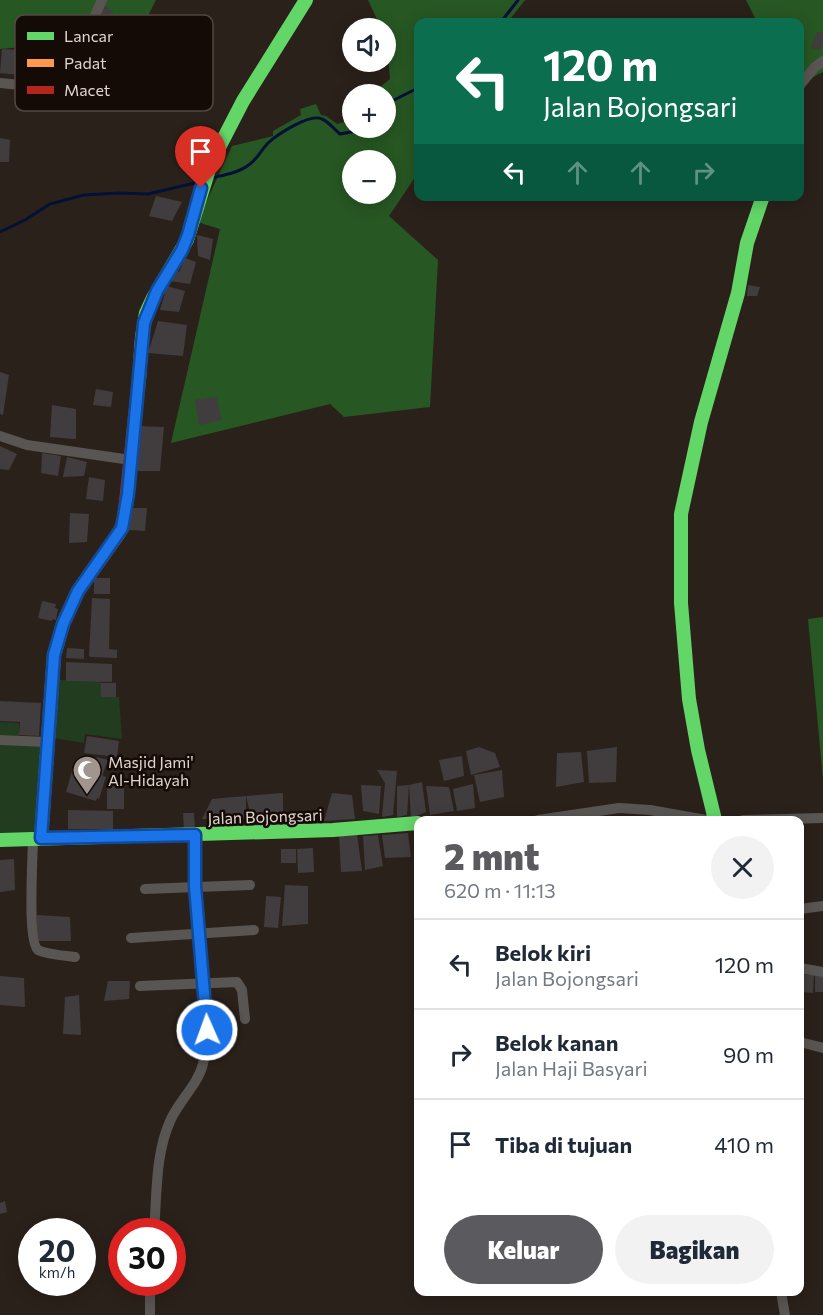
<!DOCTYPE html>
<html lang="id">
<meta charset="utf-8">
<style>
body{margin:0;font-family:Commissioner,sans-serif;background:#f2f2f3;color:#1f2937;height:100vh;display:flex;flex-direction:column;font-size:22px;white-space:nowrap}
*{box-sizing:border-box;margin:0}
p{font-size:20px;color:#747a83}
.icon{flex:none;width:33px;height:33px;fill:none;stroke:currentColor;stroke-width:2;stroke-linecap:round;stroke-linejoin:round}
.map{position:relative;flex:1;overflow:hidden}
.drawer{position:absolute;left:414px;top:816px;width:390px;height:480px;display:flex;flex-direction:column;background:#fff;border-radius:12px;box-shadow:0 3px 15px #0003}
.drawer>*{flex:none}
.top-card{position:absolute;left:414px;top:18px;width:390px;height:183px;border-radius:12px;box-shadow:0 3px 15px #0003;background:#0b6e4f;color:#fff;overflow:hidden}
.fabs{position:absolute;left:342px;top:18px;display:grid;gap:12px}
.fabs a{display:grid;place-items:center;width:54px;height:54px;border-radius:50%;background:#fff;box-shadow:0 3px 15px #0003;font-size:30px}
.speed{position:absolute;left:18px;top:1218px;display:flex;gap:12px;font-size:30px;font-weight:700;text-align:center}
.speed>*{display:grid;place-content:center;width:78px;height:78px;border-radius:50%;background:#fff;box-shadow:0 3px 15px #0003;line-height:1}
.speed small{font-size:15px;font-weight:400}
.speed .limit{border:9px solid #d22;background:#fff;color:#111}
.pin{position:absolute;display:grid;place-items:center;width:51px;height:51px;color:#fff;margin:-62px -26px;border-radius:50% 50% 50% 0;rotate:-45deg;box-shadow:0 0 6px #0007}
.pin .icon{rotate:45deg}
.me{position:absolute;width:66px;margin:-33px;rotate:358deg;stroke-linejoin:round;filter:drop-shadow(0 0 4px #0008)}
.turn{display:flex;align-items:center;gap:21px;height:126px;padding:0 30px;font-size:27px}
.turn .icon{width:78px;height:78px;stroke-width:2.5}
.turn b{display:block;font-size:42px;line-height:51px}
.lanes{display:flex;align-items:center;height:57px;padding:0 30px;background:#0003;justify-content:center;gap:30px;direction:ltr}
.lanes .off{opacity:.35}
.round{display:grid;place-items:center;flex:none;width:63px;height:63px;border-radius:32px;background:#f2f2f3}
.summary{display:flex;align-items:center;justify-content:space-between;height:102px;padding:0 30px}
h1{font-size:36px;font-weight:800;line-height:45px;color:#5a5a5f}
.cta{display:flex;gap:12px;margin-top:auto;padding:12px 30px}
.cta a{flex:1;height:69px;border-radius:36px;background:#5a5a5f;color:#fff;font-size:24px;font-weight:800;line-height:69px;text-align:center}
.cta a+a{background:#f2f2f3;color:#1f2937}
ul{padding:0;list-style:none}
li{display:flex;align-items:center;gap:18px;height:90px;padding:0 30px;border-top:2px solid #e0e1e3}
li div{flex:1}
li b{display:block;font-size:22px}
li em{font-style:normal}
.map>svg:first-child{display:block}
.green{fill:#213c1e}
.forest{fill:#275723;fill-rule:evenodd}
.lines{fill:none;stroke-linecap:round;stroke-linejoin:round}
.stream{stroke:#041136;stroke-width:3}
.building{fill:#413c3e}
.street{stroke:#595552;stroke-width:10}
.fast{stroke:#63d668;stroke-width:14}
.slow{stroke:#ff974d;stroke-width:14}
.jam{stroke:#b3261e;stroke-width:14}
.route-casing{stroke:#114b97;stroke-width:15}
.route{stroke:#1a73e8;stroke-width:10}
.labels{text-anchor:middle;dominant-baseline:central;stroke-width:5;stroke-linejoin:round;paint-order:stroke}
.poi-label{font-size:16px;fill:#e1d4cd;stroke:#140b07;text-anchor:start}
.street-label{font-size:16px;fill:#e1d4cd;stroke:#140b07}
.key{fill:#140b07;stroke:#524742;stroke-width:1.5}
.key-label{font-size:16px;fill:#e1d4cd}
</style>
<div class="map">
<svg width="823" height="1315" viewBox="0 0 823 1315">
<rect width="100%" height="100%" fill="#2b211b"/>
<path class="green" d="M58 680 101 681V697H119L122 739 85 734 84 743 53 738Z
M0 722 19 723V736L0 735Z
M0 744 42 745 36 833 0 835Z"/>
<path class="forest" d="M0 0H156L137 37 0 49Z
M368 0H525L508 22H418V173L389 216 438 260 430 407 344 417 330 404 171 443 220 229 197 222 232 146 273 136V131L301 115 300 109 316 104 321 115 326 116 337 124 347 121 352 115V128H386V94H371L390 79 386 28H381ZM352 160H386V194H352Z
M746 0H823V72L800 84V22H757Z
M823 617V779L808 619Z"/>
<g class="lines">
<path class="stream" d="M501 22 518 0
M386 104 418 88
M211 178C224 175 239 173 250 164 258 158 262 149 268 143 278 134 310 113 322 119 329 122 335 130 340 134L356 131 359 128
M0 232 25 220 50 204 84 195 118 193 148 194 199 182"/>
</g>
<path class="building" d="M105 6 113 11 109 18 100 14Z
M817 32H823V43L820 50 811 48Z
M2 49 22 50 20 75 0 73Z
M0 138 10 140 9 162H0Z
M156 196 182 202 172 221 149 216Z
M197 235 213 239 210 260 198 256Z
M185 258 196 262 190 284 170 281 172 269 179 272Z
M748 285 760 287 757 296H747Z
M167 286 185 291 179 312 160 310Z
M158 321 187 325 183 356 148 353Z
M0 372 9 375 3 415 0 414Z
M96 389 113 392 111 407 93 405Z
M217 397 221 420 199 425 195 400Z
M52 405 76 409V439L50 437Z
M139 426 164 427 160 471H135Z
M0 446 17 454 9 470 0 469Z
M42 453 61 456 58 476 41 473Z
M67 457 87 462 84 476 63 477Z
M89 477 105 480 103 501 86 499Z
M130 508H147L145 531 129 530Z
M70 513 89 514 87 542 69 543Z
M94 578H110V594H94Z
M92 598 110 599 109 649 117 650V658L90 657 89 655Z
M42 601 56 604 55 608 58 609 56 620 53 619 52 621 38 618Z
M67 648 84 649V659L66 658Z
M66 662 112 664V682L66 681Z
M101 683H116V697H101Z
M0 701 41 703 39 736 19 735 20 722 0 721Z
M87 736 119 741 117 757 84 753Z
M479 747 495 753 500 767 471 775 466 751Z
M617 747 616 782 589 783 587 751Z
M581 752 584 782 556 787 557 753Z
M462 756 464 776 444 781 439 760Z
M97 757 108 760 103 774V776L106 777 99 799 97 798 96 801 66 792 74 764 92 770Z
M377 770 397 771 393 815 382 817 385 783Z
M502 770 504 797 480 802 474 775Z
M422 782 426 812 411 818 409 785Z
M107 783H124V809H107Z
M473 784 475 808 457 811 453 789Z
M361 785 381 786 379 814 363 811Z
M409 785 407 815 397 817V786Z
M426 786 449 787 454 811 430 815Z
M283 793V819L252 821 246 796Z
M332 793 352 795 355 819 324 821Z
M246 796V819H202L212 799Z
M68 810 113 811V829H68Z
M183 813H194L195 830 184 831Z
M339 833 357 834 362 871 341 872Z
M408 833 411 857 385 858 382 835Z
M378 835 383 866 365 870 363 836Z
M313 848 314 872 298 873 297 849Z
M281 849H296V863H281Z
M14 859 15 890 0 892V860Z
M285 885 308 886V924L282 926Z
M266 896 281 897 278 928 264 927Z
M37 915 70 917 71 941H37Z
M803 974 814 975 813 993 802 992Z
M815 975 823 976V992H815Z
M0 976 24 978 25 1007 0 1005Z
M108 981H130L129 999 104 1001Z
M79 995 81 1035 63 1034 65 997Z
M5 1201 7 1212 0 1214V1203Z"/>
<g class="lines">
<path class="street" d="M0 83 51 88 60 85 69 73 102 0
M800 85 815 67 823 61
M0 436 27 445 131 460
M0 740 47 742
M538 820 619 808 650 810 706 820
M743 820 823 818
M33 838C33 855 27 942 38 950 45 954 66 956 75 957
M145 889 250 885
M800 909 823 906
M131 938 254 930
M800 968 823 972
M140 986 237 982 242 990 245 1019
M800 1042 823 1048
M154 1232C157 1195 155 1153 171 1119 180 1100 198 1084 203 1064 211 1028 205 990 201 954 198 914 195 875 194 835
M781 1292 785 1315
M150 1315V1282"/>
<path class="fast" d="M139 380 142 337 146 313 153 298 187 240 211 163 243 101 306 0
M715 820 698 750 689 699 681 603V514L701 422 738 293 747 243 763 196
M0 840 333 830 418 823"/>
<path class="slow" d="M41 838 54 655 63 624 78 591 119 533"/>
<path class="jam" d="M119 533 124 520 139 380"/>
</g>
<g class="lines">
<g class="route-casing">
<path id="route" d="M201 188 188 235 182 250 157 291 144 323 128 494 122 528 78 591 63 624 54 655 41 838 195 835V886L207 1030"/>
</g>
<use href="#route" class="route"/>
</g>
<defs>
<g id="mosque-pin" transform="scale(1.5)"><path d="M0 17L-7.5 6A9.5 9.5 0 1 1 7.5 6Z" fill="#a1958f" stroke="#140b07"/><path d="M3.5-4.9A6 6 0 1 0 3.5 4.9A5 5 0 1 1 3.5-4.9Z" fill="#fff"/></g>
</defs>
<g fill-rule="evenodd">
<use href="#mosque-pin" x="87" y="770"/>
</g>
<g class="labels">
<g class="poi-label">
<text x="108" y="761">Masjid Jami'<tspan x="108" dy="18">Al-Hidayah</tspan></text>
</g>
<g class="street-label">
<text transform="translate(265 816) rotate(-2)">Jalan Bojongsari</text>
</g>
</g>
<rect x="15" y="15" width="198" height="96" rx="9" class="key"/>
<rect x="27" y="32" width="27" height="8" fill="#63d668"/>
<rect x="27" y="59" width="27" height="8" fill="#ff974d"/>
<rect x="27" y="86" width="27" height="8" fill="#b3261e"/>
<g class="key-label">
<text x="64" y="42">Lancar</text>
<text x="64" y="69">Padat</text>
<text x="64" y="96">Macet</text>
</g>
</svg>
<div class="fabs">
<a><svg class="icon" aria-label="sound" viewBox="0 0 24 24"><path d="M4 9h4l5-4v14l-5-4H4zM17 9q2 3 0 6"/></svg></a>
<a>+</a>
<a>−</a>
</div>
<div class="speed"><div>20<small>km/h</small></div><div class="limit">30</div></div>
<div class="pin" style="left:201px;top:188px;background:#d93025"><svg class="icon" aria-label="arrive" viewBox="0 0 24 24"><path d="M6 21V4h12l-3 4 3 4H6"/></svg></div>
<svg class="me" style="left:207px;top:1030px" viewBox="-20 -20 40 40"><circle r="17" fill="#1a73e8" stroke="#fff" stroke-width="3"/><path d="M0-11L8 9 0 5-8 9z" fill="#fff"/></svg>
<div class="top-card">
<div class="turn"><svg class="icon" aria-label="left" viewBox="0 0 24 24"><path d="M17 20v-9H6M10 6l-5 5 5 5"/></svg><div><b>120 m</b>Jalan Bojongsari</div></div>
<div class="lanes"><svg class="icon" aria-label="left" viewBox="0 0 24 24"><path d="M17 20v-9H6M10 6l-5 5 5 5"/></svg><svg class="icon off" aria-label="ahead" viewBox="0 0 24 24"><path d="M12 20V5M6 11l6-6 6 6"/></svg><svg class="icon off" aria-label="ahead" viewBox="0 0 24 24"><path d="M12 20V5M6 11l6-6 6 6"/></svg><svg class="icon off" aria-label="right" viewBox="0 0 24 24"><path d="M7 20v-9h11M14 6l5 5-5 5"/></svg></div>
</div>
<section class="drawer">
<div class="summary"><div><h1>2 mnt</h1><p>620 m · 11:13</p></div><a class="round"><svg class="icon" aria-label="close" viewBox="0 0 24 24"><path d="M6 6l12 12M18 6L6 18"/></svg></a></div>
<ul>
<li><svg class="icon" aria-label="left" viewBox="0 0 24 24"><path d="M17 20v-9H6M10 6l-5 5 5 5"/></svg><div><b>Belok kiri</b><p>Jalan Bojongsari</p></div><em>120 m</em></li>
<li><svg class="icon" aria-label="right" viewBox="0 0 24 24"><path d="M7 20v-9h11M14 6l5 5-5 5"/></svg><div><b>Belok kanan</b><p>Jalan Haji Basyari</p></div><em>90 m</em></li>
<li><svg class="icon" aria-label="arrive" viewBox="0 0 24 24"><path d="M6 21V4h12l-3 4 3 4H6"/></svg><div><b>Tiba di tujuan</b></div><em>410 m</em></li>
</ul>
<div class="cta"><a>Keluar</a><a>Bagikan</a></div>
</section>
</div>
